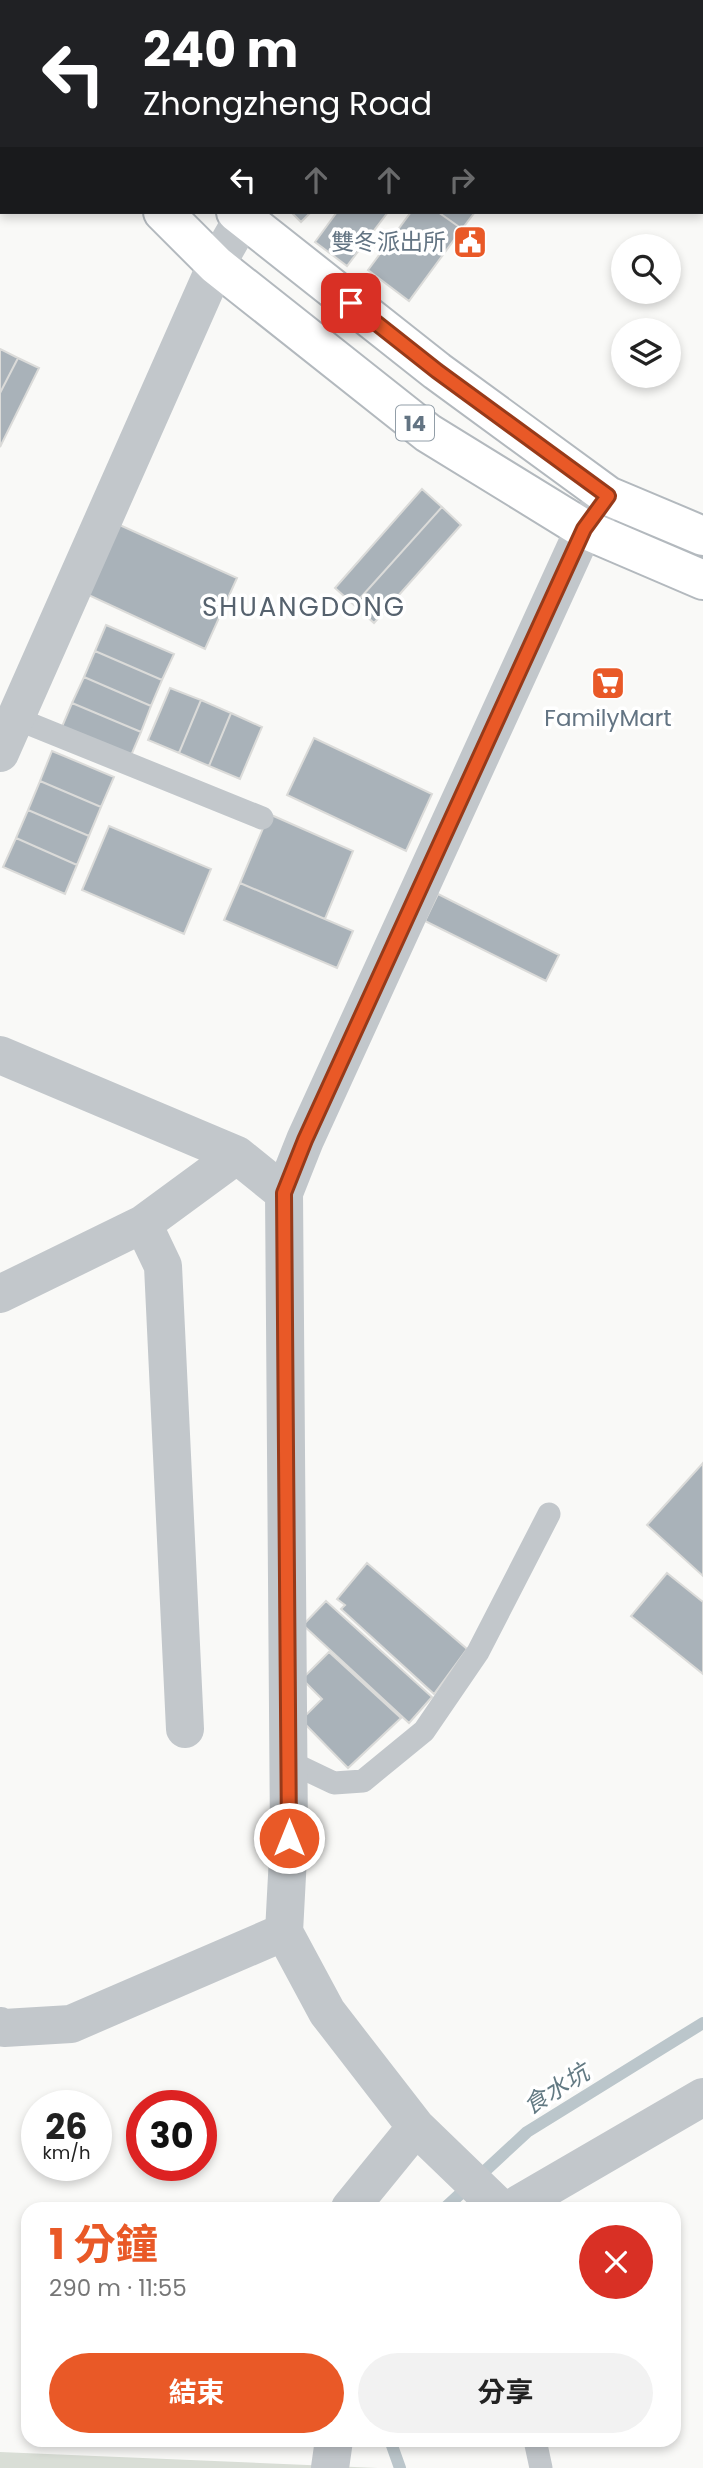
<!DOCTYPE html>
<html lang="zh-TW">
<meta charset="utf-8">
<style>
body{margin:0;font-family:Poppins,"Noto Sans TC",sans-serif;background:#f2f2f2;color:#222;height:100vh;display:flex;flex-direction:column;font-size:26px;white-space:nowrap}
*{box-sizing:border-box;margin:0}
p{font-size:23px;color:#767676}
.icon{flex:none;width:38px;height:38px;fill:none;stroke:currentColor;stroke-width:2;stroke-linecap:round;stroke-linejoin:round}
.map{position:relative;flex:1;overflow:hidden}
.sheet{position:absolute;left:21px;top:2202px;width:660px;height:245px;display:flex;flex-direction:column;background:#fff;border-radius:21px;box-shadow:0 4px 10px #0003}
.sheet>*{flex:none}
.guide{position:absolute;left:0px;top:0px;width:704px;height:214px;box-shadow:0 4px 10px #0003;background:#202124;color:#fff;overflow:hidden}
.controls{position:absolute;left:611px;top:234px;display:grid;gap:14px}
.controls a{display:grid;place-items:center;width:70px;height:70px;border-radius:50%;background:#fff;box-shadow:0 4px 10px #0003;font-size:35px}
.speed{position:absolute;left:21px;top:2090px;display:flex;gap:14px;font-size:35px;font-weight:700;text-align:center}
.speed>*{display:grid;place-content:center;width:91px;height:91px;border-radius:50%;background:#fff;box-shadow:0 4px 10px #0003;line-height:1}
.speed small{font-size:18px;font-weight:400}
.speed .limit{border:10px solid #d22;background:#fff;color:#111}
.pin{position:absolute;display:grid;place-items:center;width:60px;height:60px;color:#fff;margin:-30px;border-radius:14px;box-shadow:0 4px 10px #0006}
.me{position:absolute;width:77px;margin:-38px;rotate:0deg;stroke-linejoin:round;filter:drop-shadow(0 0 5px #0008)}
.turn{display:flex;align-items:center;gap:24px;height:147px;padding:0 28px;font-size:32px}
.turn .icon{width:91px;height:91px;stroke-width:2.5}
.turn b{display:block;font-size:49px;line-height:60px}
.lanes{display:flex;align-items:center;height:66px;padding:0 28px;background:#0003;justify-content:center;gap:35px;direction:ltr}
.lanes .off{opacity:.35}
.round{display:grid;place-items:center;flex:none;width:74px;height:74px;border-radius:37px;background:#f2f2f2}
.overview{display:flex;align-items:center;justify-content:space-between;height:119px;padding:0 28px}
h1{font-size:42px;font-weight:700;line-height:52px;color:#e95927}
.primary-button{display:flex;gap:14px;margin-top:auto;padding:14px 28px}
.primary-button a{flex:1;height:80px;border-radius:42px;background:#e95927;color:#fff;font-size:28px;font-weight:700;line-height:80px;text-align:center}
.primary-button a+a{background:#f2f2f2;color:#222}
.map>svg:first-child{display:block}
.green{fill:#d9ded6}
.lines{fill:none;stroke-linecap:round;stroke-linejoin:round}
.stream{stroke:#bbc6cb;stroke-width:12}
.building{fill:#a9b2b9;stroke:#dbdbd9;stroke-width:2}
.primary-casing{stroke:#b3b9be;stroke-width:42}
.lane{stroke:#c2c7cb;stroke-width:23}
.street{stroke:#c2c7cb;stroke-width:38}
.primary{stroke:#fff;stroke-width:38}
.route-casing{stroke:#973a19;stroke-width:18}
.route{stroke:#e95927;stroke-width:12}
.labels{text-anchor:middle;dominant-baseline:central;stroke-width:7;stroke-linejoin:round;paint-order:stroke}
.shield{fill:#fff;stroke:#929ea8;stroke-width:2}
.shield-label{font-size:21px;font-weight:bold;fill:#637483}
.poi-label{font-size:23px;fill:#637483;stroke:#fff;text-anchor:end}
.water-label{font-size:24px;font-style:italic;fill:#637a83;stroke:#fff}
.quarter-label{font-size:26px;letter-spacing:2px;fill:#56626e;stroke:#fff}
</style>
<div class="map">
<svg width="703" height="2468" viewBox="0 0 703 2468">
<rect width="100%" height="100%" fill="#f9f9f7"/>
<path class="green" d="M0 2452 378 2468H0Z"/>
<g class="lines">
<path class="stream" d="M445 2208 527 2132 703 2023
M390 2440 400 2468"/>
</g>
<path class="building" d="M291 212H311L301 222Z
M337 212H388L347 266 315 242Z
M411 212H438L462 229 409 301 368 270Z
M438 212H475L462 229Z
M0 349 18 358 0 393Z
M18 358 39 368 0 447V393Z
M422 489 442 507 354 605 335 588Z
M442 507 461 525 374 623 354 605Z
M113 522 237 578 205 649 82 592Z
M106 625 174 654 162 680 95 651Z
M95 651 162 680 151 706 84 677Z
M84 677 151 706 141 732 72 703Z
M170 688 201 700 179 753 148 740Z
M201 700 231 713 209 766 179 753Z
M72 703 141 732 130 758 61 729Z
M231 713 262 727 240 779 209 766Z
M314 738 432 794 406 851 287 795Z
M52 751 114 777 101 807 40 781Z
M40 781 101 807 89 836 28 810Z
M28 810 89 836 77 865 16 838Z
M269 814 353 851 325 919 240 883Z
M109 826 211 869 184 934 82 890Z
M16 838 77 865 65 894 3 867Z
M240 883 353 931 337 968 224 920Z
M438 894 559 955 546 981 425 921Z
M703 1463V1576L647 1525Z
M367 1563 467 1649 434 1694 341 1609 345 1605 337 1599Z
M667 1573 703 1602V1674L631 1616Z
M326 1601 432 1697 409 1723 303 1625Z
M329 1652 401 1718 348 1768 301 1720 322 1699 302 1679Z"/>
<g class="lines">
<g class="primary-casing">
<path id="primary" d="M22 0 24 2
M0 50 2 52
M163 212 216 265 428 433 584 529 703 580
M236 212 437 371 608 496 703 536"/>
</g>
<path class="lane" d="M15 718 262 818
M288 1761 334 1783 363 1781 424 1731 478 1652 549 1514
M535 2440 541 2468"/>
<path class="street" d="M0 753 216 265 243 218
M0 1055 237 1155 284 1193
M143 1224 163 1266 185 1729
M0 1294 143 1224 237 1155
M0 2026 4 2028 71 2024 284 1932
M350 2208 416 2127
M500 2208 416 2127 327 2012 284 1932 289 1838 284 1193 305 1140 584 529 603 504
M512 2208 703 2097
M330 2468 334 2440"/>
<use href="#primary" class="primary"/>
</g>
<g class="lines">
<g class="route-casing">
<path id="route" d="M289 1838 284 1193 305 1140 584 529 608 496 437 371 351 303"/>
</g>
<use href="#route" class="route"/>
</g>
<defs>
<g id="civic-square" transform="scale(1.75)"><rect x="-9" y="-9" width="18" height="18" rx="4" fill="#e95927" stroke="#fff"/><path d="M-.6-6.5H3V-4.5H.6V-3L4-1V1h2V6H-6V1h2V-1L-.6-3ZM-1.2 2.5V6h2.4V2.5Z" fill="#fff"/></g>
<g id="supermarket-square" transform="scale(1.75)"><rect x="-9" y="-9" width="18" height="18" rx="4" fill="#e95927" stroke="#fff"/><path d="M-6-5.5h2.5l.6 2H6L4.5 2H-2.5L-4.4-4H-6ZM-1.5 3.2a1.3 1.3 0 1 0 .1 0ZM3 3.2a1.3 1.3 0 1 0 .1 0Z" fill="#fff"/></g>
</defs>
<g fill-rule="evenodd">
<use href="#civic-square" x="470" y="242"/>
<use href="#supermarket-square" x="608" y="683"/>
</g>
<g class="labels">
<rect class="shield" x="396" y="405.5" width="38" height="35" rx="5"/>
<g class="shield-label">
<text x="415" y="423">14</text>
</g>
<g class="poi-label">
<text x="446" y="242">雙冬派出所</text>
<text x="608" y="718" text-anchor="middle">FamilyMart</text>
</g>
<g class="water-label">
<text transform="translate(556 2089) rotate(-32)">食水坑</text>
</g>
<g class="quarter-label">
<text x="304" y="607">SHUANGDONG</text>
</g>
</g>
</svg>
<div class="controls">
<a><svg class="icon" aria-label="search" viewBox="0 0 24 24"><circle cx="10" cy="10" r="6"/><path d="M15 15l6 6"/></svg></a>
<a><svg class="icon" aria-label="layers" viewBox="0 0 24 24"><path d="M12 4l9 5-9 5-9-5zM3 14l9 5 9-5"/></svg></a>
</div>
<div class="speed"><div>26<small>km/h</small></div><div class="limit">30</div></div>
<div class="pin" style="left:351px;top:303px;background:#d93025"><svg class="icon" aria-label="arrive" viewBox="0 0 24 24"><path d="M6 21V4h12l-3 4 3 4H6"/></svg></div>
<svg class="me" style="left:289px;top:1838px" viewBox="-20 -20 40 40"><circle r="17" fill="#e95927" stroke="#fff" stroke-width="3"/><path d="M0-11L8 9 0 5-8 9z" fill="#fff"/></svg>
<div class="guide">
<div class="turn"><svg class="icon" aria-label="left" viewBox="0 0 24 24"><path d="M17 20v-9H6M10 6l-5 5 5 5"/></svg><div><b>240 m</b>Zhongzheng Road</div></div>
<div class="lanes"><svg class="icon" aria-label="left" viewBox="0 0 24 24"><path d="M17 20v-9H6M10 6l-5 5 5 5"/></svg><svg class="icon off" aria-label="ahead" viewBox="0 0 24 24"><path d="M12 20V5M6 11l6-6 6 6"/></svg><svg class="icon off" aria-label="ahead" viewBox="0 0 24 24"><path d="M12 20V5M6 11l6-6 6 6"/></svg><svg class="icon off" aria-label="right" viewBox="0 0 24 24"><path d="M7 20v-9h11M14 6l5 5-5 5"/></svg></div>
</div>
<section class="sheet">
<div class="overview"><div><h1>1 分鐘</h1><p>290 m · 11:55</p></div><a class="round" style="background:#d93025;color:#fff"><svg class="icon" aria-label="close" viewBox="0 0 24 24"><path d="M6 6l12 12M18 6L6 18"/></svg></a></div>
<div class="primary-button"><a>結束</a><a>分享</a></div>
</section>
</div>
